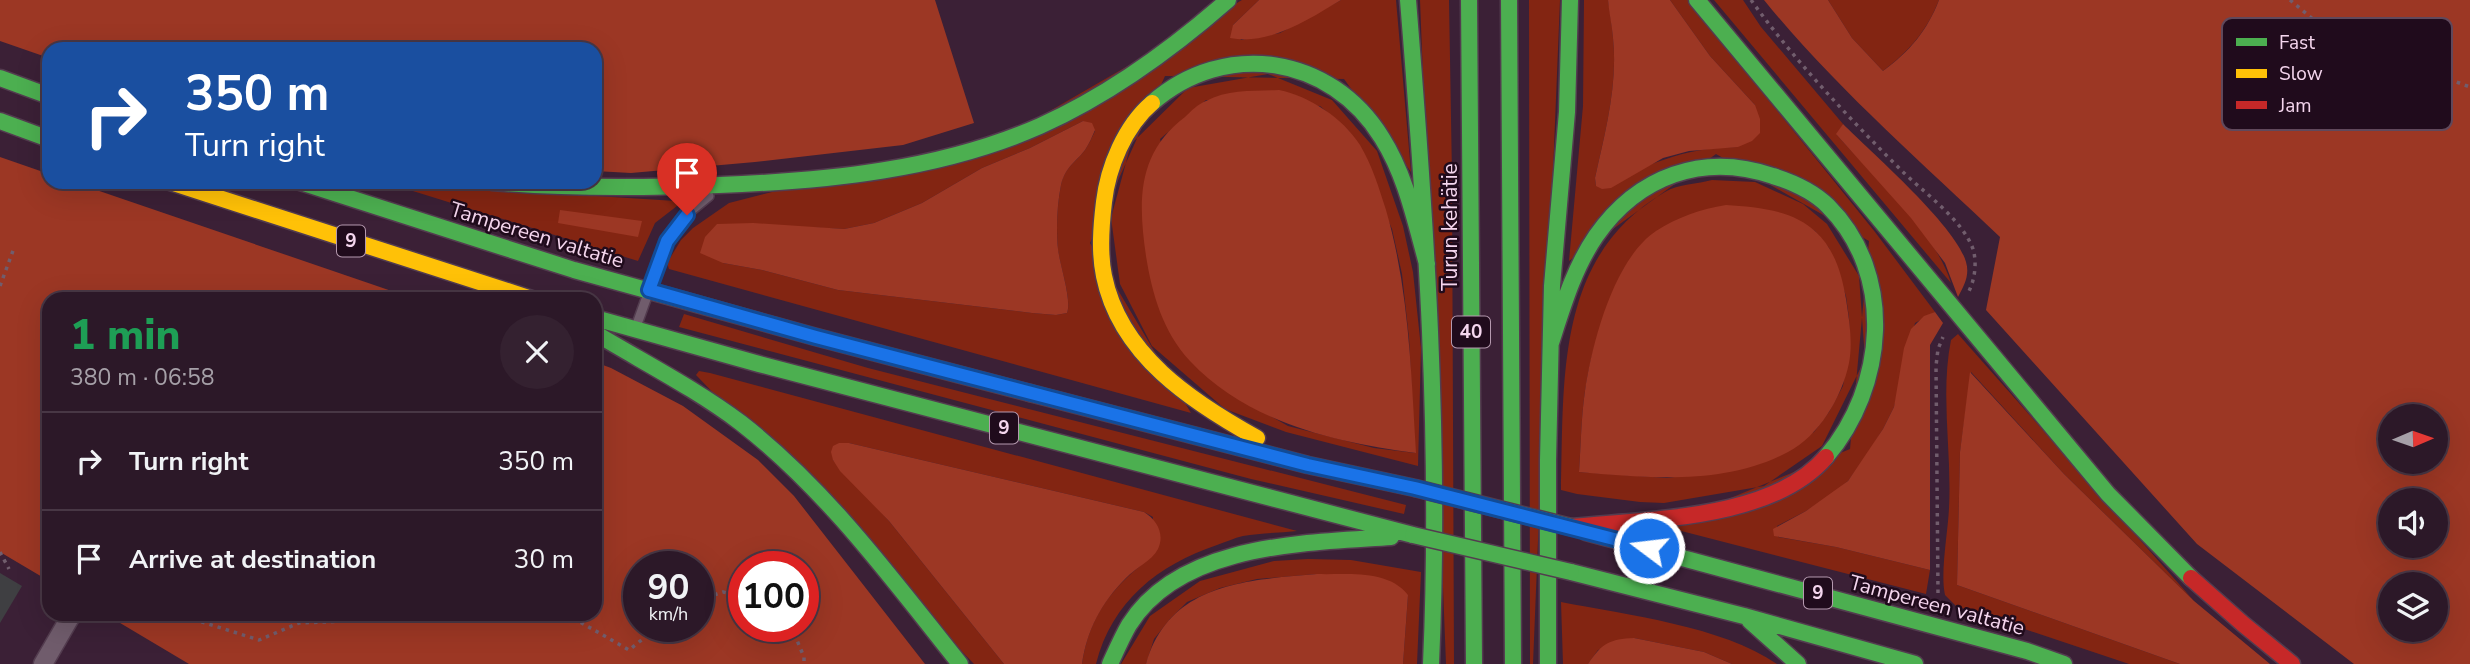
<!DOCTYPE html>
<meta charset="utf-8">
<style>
body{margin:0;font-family:"Nunito Sans",sans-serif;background:#342130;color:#f1f3f6;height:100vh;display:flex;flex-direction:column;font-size:26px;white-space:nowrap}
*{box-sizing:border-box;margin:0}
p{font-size:23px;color:#a6a0a8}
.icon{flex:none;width:38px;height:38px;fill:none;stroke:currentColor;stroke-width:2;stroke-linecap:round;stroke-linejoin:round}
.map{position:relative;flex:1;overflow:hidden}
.details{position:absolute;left:42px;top:292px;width:560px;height:329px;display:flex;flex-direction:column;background:#2c1828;border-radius:21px;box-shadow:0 7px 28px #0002,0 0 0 2px #483745}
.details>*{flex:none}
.guide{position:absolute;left:42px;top:42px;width:560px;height:147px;border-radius:21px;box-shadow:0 7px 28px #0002,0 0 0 2px #483745;background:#1a4fa0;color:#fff;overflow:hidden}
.needle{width:46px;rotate:88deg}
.fabs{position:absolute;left:2378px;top:404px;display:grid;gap:14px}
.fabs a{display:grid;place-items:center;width:70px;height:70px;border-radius:50%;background:#2c1828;box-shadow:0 7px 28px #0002,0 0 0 2px #483745;font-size:35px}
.speed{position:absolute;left:623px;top:551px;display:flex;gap:14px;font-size:35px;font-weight:700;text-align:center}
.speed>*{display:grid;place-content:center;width:91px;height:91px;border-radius:50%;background:#2c1828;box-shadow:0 7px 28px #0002,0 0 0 2px #483745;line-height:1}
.speed small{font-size:18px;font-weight:400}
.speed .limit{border:10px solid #d22;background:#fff;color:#111}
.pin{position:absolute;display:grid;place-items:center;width:60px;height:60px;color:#fff;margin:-72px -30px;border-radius:50% 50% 50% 0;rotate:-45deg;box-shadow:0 0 7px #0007}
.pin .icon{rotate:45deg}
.me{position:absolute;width:77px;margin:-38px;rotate:285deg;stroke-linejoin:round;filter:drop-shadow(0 0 5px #0008)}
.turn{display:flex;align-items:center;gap:24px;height:147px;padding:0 28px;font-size:32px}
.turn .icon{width:91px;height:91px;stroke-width:2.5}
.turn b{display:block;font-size:49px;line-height:60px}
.round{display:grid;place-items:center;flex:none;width:74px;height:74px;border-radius:37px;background:#342130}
.summary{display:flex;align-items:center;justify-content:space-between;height:119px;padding:0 28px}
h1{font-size:42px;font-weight:800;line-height:52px;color:#1e9e55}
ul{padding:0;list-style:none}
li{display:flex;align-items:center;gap:21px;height:98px;padding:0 28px;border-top:2px solid #483745}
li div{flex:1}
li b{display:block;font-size:26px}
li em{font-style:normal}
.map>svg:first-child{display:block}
.green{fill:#832512;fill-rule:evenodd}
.forest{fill:#9c3724;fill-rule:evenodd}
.building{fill:#3f3f42}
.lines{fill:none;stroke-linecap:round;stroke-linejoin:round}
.lane-casing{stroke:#533c4f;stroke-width:12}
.street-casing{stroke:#533c4f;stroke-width:21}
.fast-casing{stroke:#533c4f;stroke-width:19}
.slow-casing{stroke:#533c4f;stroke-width:19}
.jam-casing{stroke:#533c4f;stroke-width:19}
.path{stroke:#715d6d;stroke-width:3.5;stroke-dasharray:3.5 5;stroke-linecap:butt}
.lane{stroke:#705c6c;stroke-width:9}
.street{stroke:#705c6c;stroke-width:18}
.fast{stroke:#4caf50;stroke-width:16}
.slow{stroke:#ffc107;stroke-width:16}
.jam{stroke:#c62828;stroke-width:16}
.fast-bridge-casing{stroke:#533c4f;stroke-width:19;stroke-linecap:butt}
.fast-bridge{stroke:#4caf50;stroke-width:16}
.route-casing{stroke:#114b97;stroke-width:18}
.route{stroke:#1a73e8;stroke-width:12}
.labels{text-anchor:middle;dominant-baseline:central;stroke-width:5;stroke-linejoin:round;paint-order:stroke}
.shield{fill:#200b1c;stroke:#b599af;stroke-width:2}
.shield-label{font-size:19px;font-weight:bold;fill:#f5d6ee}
.street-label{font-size:21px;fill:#f5d6ee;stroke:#200b1c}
.key{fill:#200b1c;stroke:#60485b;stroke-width:2}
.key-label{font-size:19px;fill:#f5d6ee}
</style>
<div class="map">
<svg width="2470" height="664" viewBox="0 0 2470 664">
<rect width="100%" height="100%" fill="#3b2036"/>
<path class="green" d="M1242 0H1259L1233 25 1241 40 1280 33 1341 0H1396L1411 172 1344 79 1165 76 1090 243 1191 413 669 269 667 263 681 240 693 228 729 203 772 192 977 153ZM1083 121 1095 131C1092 137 1089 144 1085 150 1075 163 1065 167 1061 185 1057 205 1056 229 1058 250 1060 266 1072 300 1067 313L1056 315 1032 313 838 290 762 270 723 263 802 227 844 229 874 223 922 203 982 168 1030 148Z
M1420 0H1449L1452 176 1454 664H1446Z
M1529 0H1560L1533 664H1530Z
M1584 0H1608C1610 13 1612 25 1613 38 1618 85 1605 133 1595 178L1596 186C1648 167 1680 147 1738 147L1755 105 1710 56 1670 0H1688L1875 232 1935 312 1915 323 1894 407 1883 429 1868 453 1848 481 1831 495 1806 511 1777 526 1778 537 1836 547 1930 570 1926 594 1662 526 1850 449 1869 241 1716 154 1569 261 1583 106Z
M1714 0H1743L1761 27 1843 124 1837 135C1873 176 1935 231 1951 283Z
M1828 0H1939C1926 32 1910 50 1883 71L1852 38Z
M1268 74 1332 100 1377 151 1403 226 1413 272 1421 348 1418 466 1286 432 1225 409 1152 346 1120 284 1111 218 1131 144 1188 88ZM1206 100 1320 106 1349 131 1392 229 1402 274 1409 338 1415 453 1374 448 1288 426 1228 392 1160 139Z
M1712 180 1755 182 1803 204 1827 224 1859 276 1865 359 1822 446 1764 486 1664 503 1640 502 1577 494 1561 490C1564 379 1555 256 1665 192 1678 184 1698 184 1712 180ZM1791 217 1815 231 1829 248 1846 296 1849 318 1850 340 1843 386 1829 412 1814 432 1739 469 1667 478 1579 472C1581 445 1581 418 1585 391 1591 349 1606 306 1624 268Z
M384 182H421L498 190 676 201 677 206 655 223 638 261Z
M684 314 868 368 1406 505 1404 514 1251 479 679 327Z
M1958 334 2194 601 2064 474 1971 372 1960 452 1957 585 2180 664H2129L1956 606 1945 595C1940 573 1948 532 1949 508 1952 452 1940 395 1951 340Z
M699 371 710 373 1297 531C1279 533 1260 533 1243 536 1234 538 1226 542 1217 545 1158 565 1112 601 1096 664H1082C1089 617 1110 590 1146 561L1153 517 1144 512 849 443H839L833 460 889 521 1004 664H974L696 375Z
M1308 559 1351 560 1421 572 1417 664H1403L1408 595 1317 574 1257 579 1220 588 1187 602 1170 619 1154 639 1146 664H1121L1150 616 1200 581 1274 561Z
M1561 602C1627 615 1722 626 1777 664H1732L1704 652 1634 638 1598 650 1588 664H1563Z"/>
<path class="forest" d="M0 0H935L974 123 903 145 755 162 631 173 595 171V49H49V58L0 41Z
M1259 0H1341C1309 19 1269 46 1230 38L1233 25Z
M1608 0H1670L1710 56 1755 105 1760 119V133L1752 141 1738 147 1689 151 1663 158 1611 188 1602 189 1596 186 1595 178C1605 133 1618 85 1613 38 1612 25 1609 13 1608 0Z
M1764 0H1828L1852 38 1883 71C1910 51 1927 31 1939 0H2470V664H2354L2197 544 1986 310 2000 237C1919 160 1834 86 1764 0ZM2390 416H2436V462H2390ZM2390 500H2436V546H2390ZM2390 584H2436V630H2390Z
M1279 90C1309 96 1343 118 1360 145 1372 165 1379 188 1386 210 1409 289 1411 371 1416 453 1336 443 1247 422 1190 361 1163 332 1152 294 1146 256 1138 201 1137 153 1185 117 1191 111 1198 104 1206 101 1228 89 1255 91 1279 90Z
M1083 121 1092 123 1095 130C1092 137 1089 144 1085 150 1075 163 1066 166 1061 185 1057 205 1056 229 1058 249 1060 266 1072 300 1067 313L1056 315 1032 313 838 290 762 270 723 263 700 253 705 237 717 224 753 223 844 229 874 223 922 203 982 168 1030 148Z
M1843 124C1872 153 1956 226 1966 262 1970 275 1964 286 1958 297L1945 263 1911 218 1836 134Z
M0 157 49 174V182H73L415 299H49V581L0 552Z
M1726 205C1757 207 1793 210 1816 232 1835 250 1842 275 1846 299 1849 319 1853 342 1849 363 1842 397 1819 436 1788 452 1725 486 1647 478 1579 472 1581 445 1581 418 1585 391 1592 343 1614 259 1656 231 1678 217 1701 209 1726 205Z
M560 210 642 221 638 237 558 223Z
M1935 312 1943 323 1930 345V570L1836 547 1774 536 1773 529 1806 511 1848 481 1883 429 1894 407 1904 348 1911 329 1924 316Z
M595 362 611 368 683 406 758 460 794 496 925 664H189L105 614H595ZM639 567H698V626H639ZM744 567H803V626H744Z
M1970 372 2064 474 2194 601 2270 664H2180L1957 585 1960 452Z
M839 443H849L1144 512C1157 520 1165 534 1158 549 1152 561 1135 568 1126 578 1101 603 1087 630 1082 664H1004L889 521 840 471 833 460 831 452 833 446Z
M1317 574C1347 575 1388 569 1408 595L1403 664H1146C1169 583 1246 580 1317 574Z
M1634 638 1704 652 1732 664H1588C1602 643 1610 639 1634 638Z"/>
<path class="building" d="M0 573 22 586 0 623Z"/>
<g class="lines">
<g class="lane-casing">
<path id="lane" d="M637 324 667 241 687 214 709 196"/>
</g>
<g class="street-casing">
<path id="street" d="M43 664 72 614"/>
</g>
<g class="fast-casing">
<path id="fast" d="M1408 0C1426 221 1441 442 1431 664
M1469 0 1474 664
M1509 0 1513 664
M1697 0 2108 494 2191 578
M0 78 49 96
M1152 103C1225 39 1331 55 1382 138 1406 176 1415 221 1427 264
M0 121 49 139
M300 182 574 270 816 337 1030 393
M492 182C568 189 643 188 719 185 827 181 940 170 1040 126 1109 95 1171 50 1228 0
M595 318 759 364 1413 535
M595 333C643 362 696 389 741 423 827 490 892 579 960 664
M1551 343C1563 306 1574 268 1596 236 1638 176 1703 152 1773 176 1792 182 1813 191 1828 206 1896 274 1886 387 1826 457
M1586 532 2027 651 2064 664
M1571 572 1744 616 1915 664
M1750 621 1798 664
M1110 664C1116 651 1122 637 1129 625 1180 543 1306 543 1391 537
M1548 664V460L1552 286 1567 112 1570 0"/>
</g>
<g class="slow-casing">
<path id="slow" d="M1152 103C1125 126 1108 167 1104 202 1101 227 1099 252 1104 276 1120 355 1192 402 1257 438
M170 182 532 299
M1030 393 1308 465 1415 488"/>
</g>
<g class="jam-casing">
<path id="jam" d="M1571 527C1648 519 1772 520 1826 457
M2191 578 2243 624 2292 664"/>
</g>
<path class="path" d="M1751 0C1795 61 1847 116 1901 170 1923 192 1962 219 1973 249 1977 262 1975 279 1969 291
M2290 0 2314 20 2409 64 2470 87
M0 286 14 248
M0 552 9 569
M1938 593 1936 366 1938 349 1943 337
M698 600 723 592 744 597
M177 614 259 640 299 623 516 614
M566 614 629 650 659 626
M791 626 804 657V664"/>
<use href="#lane" class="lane"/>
<use href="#street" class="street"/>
<use href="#fast" class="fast"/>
<use href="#slow" class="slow"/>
<use href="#jam" class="jam"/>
<g class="fast-bridge-casing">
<path id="fast-bridge" d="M1415 488 1571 527
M1413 535 1571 572"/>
</g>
<use href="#fast-bridge" class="fast-bridge"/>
</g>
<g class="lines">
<g class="route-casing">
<path id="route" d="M687 215 667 241 649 290 816 337 1308 465 1415 488 1649 548"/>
</g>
<use href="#route" class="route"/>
</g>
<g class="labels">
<g class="shield">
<rect x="337" y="225.5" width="28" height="31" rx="5"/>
<rect x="1452" y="316.5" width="38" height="31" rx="5"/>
<rect x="990" y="412.5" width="28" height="31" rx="5"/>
<rect x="1804" y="577.5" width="28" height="31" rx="5"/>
</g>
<g class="shield-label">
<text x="351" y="241">9</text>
<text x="1471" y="332">40</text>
<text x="1004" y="428">9</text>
<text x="1818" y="593">9</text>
</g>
<g class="street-label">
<text transform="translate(1450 227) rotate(-90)">Turun kehätie</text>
<text transform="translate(537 235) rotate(17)">Tampereen valtatie</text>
<text transform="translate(1937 605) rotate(15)">Tampereen valtatie</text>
</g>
</g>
<rect x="2222" y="18" width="230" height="112" rx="10" class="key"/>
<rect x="2236" y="38" width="31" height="8" fill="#4caf50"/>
<rect x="2236" y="69" width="31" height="9" fill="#ffc107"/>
<rect x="2236" y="101" width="31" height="8" fill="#c62828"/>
<g class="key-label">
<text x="2279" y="49">Fast</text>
<text x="2279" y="80">Slow</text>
<text x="2279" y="112">Jam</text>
</g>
</svg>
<div class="fabs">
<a><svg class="needle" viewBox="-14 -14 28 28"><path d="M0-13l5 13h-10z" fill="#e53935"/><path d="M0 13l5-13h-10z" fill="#a6a0a8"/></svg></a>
<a><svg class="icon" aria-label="sound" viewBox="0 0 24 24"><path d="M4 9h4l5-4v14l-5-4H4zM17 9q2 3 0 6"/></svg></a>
<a><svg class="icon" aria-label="layers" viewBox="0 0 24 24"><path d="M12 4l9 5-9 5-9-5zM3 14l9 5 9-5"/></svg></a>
</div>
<div class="speed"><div>90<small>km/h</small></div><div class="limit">100</div></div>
<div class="pin" style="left:687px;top:215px;background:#d93025"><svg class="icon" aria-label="arrive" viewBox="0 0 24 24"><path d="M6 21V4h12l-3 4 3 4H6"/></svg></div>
<svg class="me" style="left:1649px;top:548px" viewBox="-20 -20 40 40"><circle r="17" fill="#1a73e8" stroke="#fff" stroke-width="3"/><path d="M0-11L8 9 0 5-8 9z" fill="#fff"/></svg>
<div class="guide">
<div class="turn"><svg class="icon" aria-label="right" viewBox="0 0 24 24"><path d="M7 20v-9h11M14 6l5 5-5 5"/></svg><div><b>350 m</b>Turn right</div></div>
</div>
<section class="details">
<div class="summary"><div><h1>1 min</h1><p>380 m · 06:58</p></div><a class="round"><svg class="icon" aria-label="close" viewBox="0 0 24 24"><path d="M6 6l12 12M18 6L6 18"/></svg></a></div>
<ul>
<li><svg class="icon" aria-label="right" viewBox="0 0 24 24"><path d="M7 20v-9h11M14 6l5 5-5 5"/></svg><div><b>Turn right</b></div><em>350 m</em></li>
<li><svg class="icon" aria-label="arrive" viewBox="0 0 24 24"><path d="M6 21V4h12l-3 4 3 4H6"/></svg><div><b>Arrive at destination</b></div><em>30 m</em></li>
</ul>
</section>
</div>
